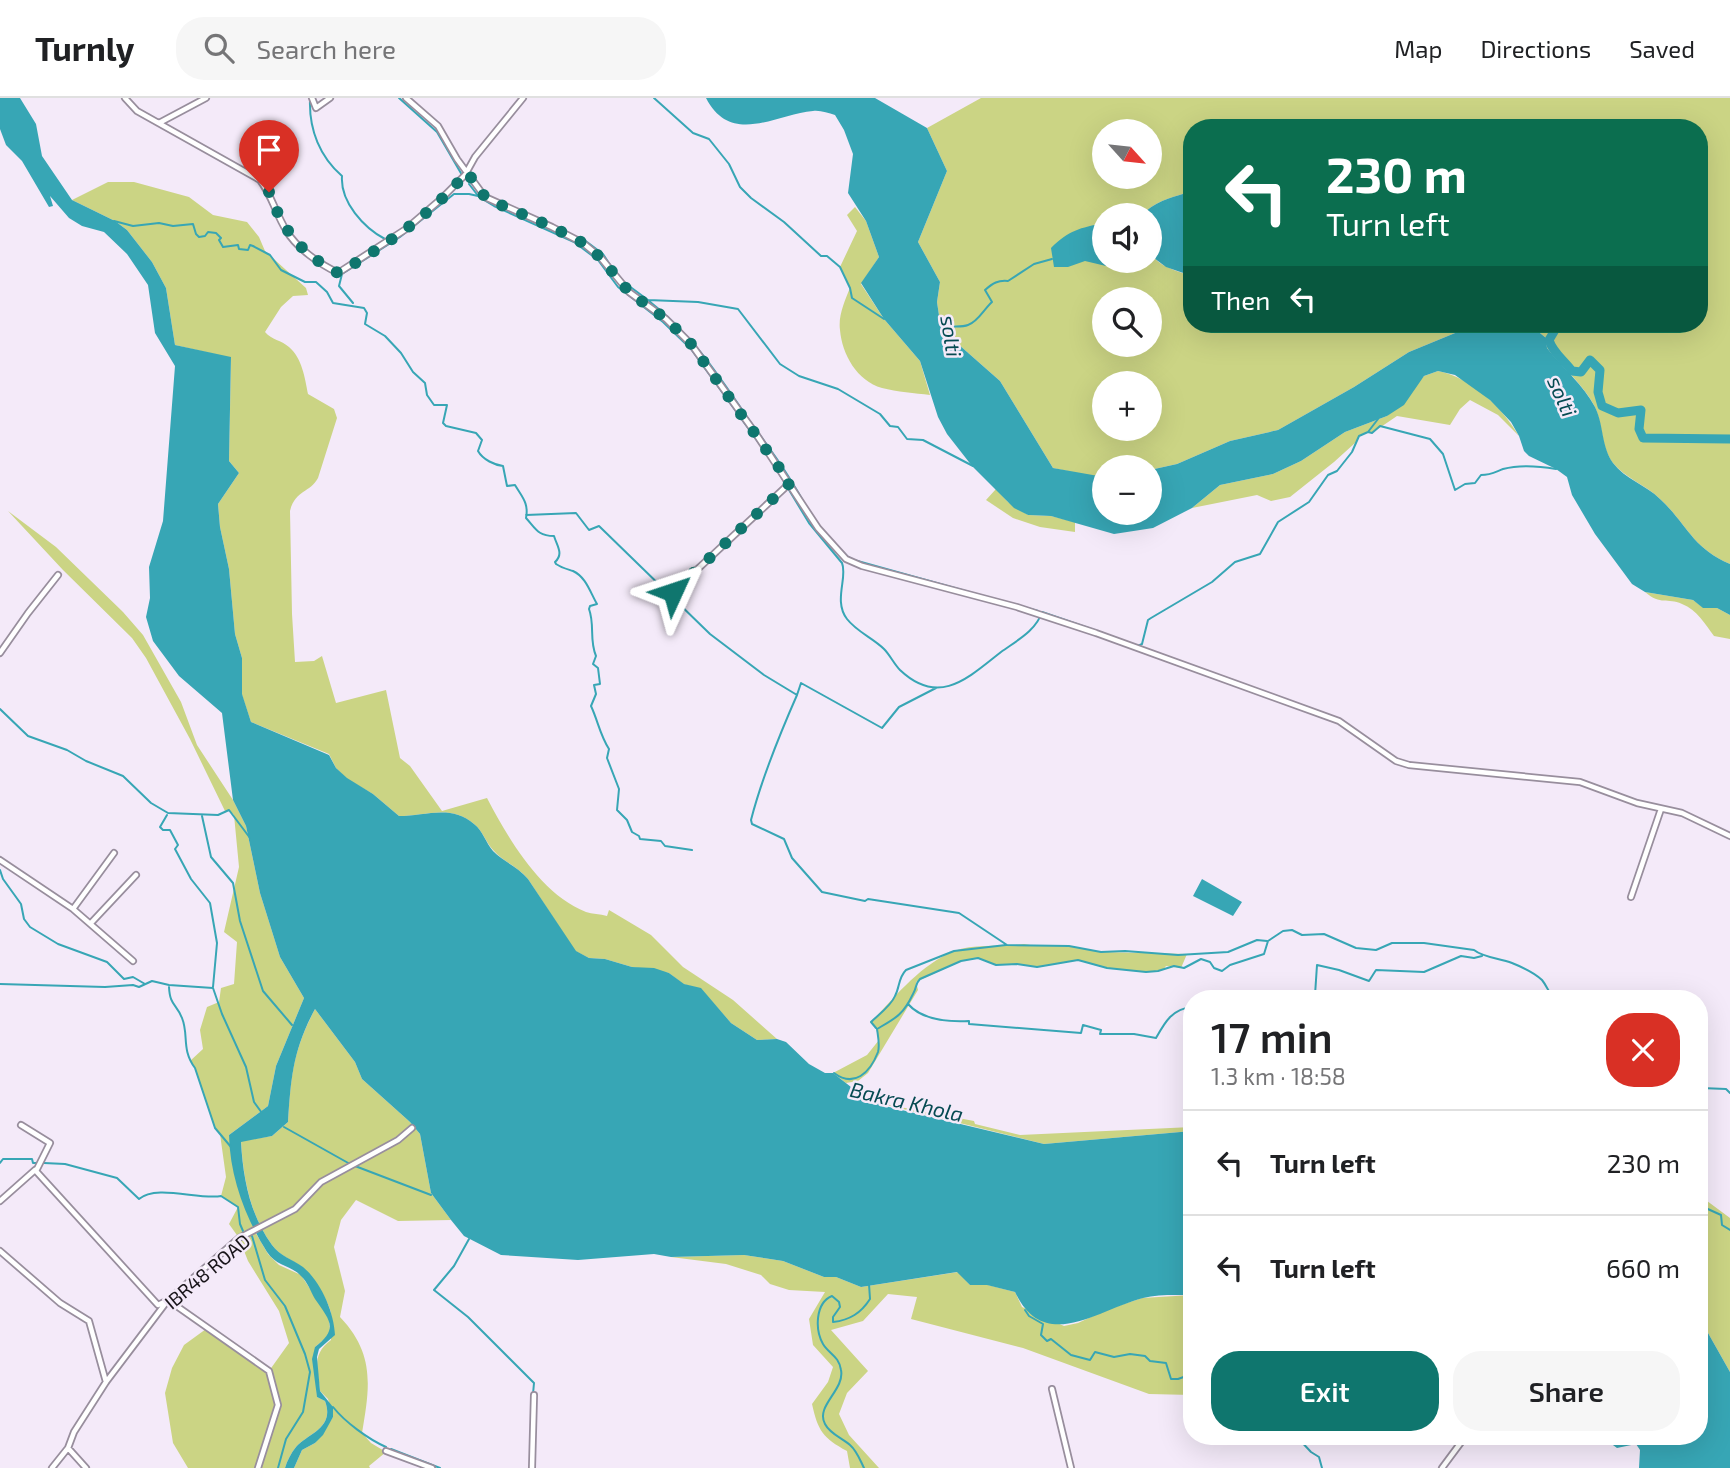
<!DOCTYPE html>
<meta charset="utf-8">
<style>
body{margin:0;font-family:"Exo 2",sans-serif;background:#f6f6f6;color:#202124;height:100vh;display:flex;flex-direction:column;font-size:26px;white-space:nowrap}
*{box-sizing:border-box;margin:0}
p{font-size:23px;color:#757577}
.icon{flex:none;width:38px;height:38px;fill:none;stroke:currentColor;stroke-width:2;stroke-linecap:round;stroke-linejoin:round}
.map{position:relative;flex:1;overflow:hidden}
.drawer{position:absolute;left:1183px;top:892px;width:525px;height:455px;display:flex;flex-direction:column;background:#fff;border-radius:28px;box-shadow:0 7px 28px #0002}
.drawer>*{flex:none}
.hud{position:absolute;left:1183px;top:21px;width:525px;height:214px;border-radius:28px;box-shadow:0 7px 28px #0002;background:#0b6e4f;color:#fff;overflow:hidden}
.needle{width:46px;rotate:117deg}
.fabs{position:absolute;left:1092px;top:21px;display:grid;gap:14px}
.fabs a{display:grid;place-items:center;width:70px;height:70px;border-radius:50%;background:#fff;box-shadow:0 7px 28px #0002;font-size:35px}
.pin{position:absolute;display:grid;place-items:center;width:60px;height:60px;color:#fff;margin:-72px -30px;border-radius:50% 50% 50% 0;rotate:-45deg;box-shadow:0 0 7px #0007}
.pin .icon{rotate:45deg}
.me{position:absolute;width:77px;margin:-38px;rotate:48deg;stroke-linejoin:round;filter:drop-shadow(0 0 5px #0008)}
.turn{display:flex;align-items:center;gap:24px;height:147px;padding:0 28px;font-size:32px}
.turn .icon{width:91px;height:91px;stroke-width:2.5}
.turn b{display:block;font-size:49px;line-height:60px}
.then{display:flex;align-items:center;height:66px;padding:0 28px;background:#0003;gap:14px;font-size:26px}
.round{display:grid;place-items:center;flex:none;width:74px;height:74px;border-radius:28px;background:#f6f6f6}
.overview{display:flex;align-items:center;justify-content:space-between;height:119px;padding:0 28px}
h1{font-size:42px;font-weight:600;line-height:52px}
.cta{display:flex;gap:14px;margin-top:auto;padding:14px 28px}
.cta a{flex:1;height:80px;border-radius:28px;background:#0f766e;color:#fff;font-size:28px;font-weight:600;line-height:80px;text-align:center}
.cta a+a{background:#f6f6f6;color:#202124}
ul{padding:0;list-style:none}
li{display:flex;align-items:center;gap:21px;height:105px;padding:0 28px;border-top:2px solid #e0e0e0}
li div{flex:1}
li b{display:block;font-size:26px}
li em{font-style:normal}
header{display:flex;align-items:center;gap:42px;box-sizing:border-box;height:98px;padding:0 35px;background:#fff;border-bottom:2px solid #e0e0e0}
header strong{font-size:33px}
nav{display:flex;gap:38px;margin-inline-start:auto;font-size:24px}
.search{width:490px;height:63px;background:#f6f6f6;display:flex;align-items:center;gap:18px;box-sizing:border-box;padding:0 24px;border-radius:28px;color:#757577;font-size:26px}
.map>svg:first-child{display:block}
.green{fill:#cbd484;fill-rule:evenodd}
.water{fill:#37a6b5}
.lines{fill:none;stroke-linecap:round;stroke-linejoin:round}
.stream{stroke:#37a6b5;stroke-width:2}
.river{stroke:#37a6b5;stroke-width:9}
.street-casing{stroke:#988e9d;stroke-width:8}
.street{stroke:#fff;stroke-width:4.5}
.route{stroke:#0f766e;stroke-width:12;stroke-dasharray:0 21.6}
.labels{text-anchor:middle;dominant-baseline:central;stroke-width:5;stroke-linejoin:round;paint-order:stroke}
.street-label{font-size:19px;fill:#19151a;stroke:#f4eaf9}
.water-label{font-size:21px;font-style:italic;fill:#064a52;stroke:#f4eaf9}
</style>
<header>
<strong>Turnly</strong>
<div class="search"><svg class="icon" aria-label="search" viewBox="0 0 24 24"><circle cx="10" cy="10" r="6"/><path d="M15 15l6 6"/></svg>Search here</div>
<nav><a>Map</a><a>Directions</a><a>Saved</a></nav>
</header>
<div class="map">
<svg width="1730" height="1370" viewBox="0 0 1730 1370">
<rect width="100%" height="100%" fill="#f4eaf9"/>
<path class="green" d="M981 0H1730V466C1691 449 1688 427 1660 401 1646 387 1625 380 1613 365 1601 349 1603 327 1595 309 1586 290 1561 267 1547 250L1546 240 1529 226H1699V30H1192V93C1175 99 1160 101 1146 113V117H1104V163H1150V152C1155 168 1177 173 1192 178V226H1477L1409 254 1354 289 1278 332 1230 343 1177 366 1150 372V369H1104V379L1100 380 1053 370 1000 283 941 231 937 204 940 184 918 144 947 73 927 30ZM1104 33H1150V79H1104ZM1104 201H1150V247H1104ZM1104 285H1150V331H1104Z
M108 84H134L189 99 213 117 247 124 259 139 265 153 306 190 308 197 293 198 281 209 265 234C272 242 281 242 289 249 302 260 305 280 308 296L334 311 337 320 318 380C310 395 295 392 290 413L292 516 295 564 314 563 322 558 336 605 386 592 400 660 410 668 442 713 487 700C508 740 540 796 586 814 592 816 600 816 607 818L609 812 651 837 683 869 733 902 777 941 757 942 731 925 701 891 683 886 669 875 632 869 605 861 589 860 575 853 528 781C518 769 504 764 494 753 486 745 483 733 474 726 452 706 425 718 399 718L373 696 347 681 336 670 329 656 251 624 242 597V560L235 536 229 471 220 429 218 406 239 375 229 363 231 260 175 247 166 190 152 164 127 132 115 123 72 102Z
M855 109 866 123 879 159 861 186 884 221 920 263 930 297C915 295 897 294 882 290 857 283 842 256 840 232 838 218 845 202 850 190L840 169 857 133 847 117Z
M1438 273C1472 280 1501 308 1519 338L1498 317 1470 302 1460 311 1450 327 1397 318 1372 335 1368 334 1360 337 1355 345 1334 364 1290 399 1271 403 1257 397 1192 410 1220 387 1273 376 1301 363 1345 334 1387 318 1424 278Z
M996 391 1008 404 1028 417 1051 418 1075 424V434L1040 429 1013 420 986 402Z
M8 413 56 449 123 514 143 537 181 604 197 647 233 702 246 728 260 795 280 859 304 900 276 968 268 1008 229 1037 254 1132 268 1156 279 1167 301 1177 329 1220 330 1233 327 1239 315 1249 317 1299 325 1303C335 1330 309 1335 296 1349 291 1355 287 1363 285 1370H188L173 1345 165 1295 172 1270 184 1247 206 1231 269 1273 289 1245 279 1213 248 1163 239 1140 229 1126 238 1109 221 1098 226 1079 220 1036 215 1030 195 970 190 963 203 951 200 932 207 909 219 904 221 890 234 886 237 844 224 834 239 769 234 717 229 712 225 713 190 641 146 560 132 540 63 472Z
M1645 494 1693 502 1704 510H1717L1730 517V541L1714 538C1705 526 1697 512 1682 506 1667 499 1661 508 1645 494Z
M1024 846 1036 848H1069L1101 854 1187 856 1181 870 1166 868 1163 872 1146 874 1107 870 1078 862 1037 869 1017 866 996 867 978 860 961 863 916 884 918 892 868 975 858 983 846 985 833 975 867 957 879 942 877 931 871 924C895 899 920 867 954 853 975 845 1001 850 1024 846Z
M315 911 355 964 362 981 410 1024 420 1036 431 1095 451 1122 398 1123 356 1102 341 1122 334 1149 345 1193 340 1219C375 1256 370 1288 362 1335L371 1345 386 1354 369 1368 370 1370H294L302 1352 315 1345 333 1319 328 1301 320 1293C318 1270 311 1257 331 1242 331 1233 332 1224 331 1215 329 1203 311 1176 302 1169 291 1161 280 1158 272 1147 250 1117 243 1079 241 1043L272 1038 288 1024C291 977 293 953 315 911Z
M879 1005 974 1023 975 1026 1020 1037 1192 1029V1033L1044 1046Z
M1699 1097 1730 1120V1274L1699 1219Z
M744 1157 783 1163 824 1179H836L861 1189 958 1174 970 1187H988L1015 1194 1022 1209 1064 1228 1078 1225 1106 1212 1142 1200 1192 1197V1297L1149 1296 1023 1250 911 1221 917 1199 888 1196 863 1223 831 1232 868 1273 847 1295 839 1316 849 1337 879 1370H850L847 1353C823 1340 818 1333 812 1306L828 1284 833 1269 813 1247 809 1221 825 1194 789 1192 770 1186 761 1177 726 1166 671 1159Z"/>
<path class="water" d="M0 0H20L36 26 42 58 72 102 115 123 127 132 152 164 166 190 175 247 231 259 229 363 239 375 218 406 220 429 229 471 235 536 242 560V596L251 624 329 657 336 670 347 680 373 696 399 718C425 718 452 706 474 726 483 733 486 745 493 753 504 764 518 769 528 781L576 853 589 860 605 861 632 869 654 870 669 875 684 886 701 890 731 925 757 942 777 941 786 944 809 966 825 975H833L860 996 885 1008 1044 1046 1192 1033V1197C1176 1197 1158 1196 1143 1200 1097 1212 1044 1256 1015 1194L987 1187H970L957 1174 861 1189 836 1179H824L783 1163 744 1157 671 1159 654 1156 578 1162 501 1157 464 1138 451 1122 431 1095 420 1036 410 1024 362 981 355 964 315 911C293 952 291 979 288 1024L272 1038 241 1044C243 1080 250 1117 272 1147 280 1158 292 1161 303 1169 321 1184 334 1214 335 1237L319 1251 317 1259 320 1293 333 1309V1319L323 1337 315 1345 302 1352 294 1370H285C287 1363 291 1355 296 1349 309 1335 335 1330 325 1303L317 1299 312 1261 315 1249C339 1230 330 1223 315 1201 311 1194 307 1183 301 1178 291 1167 277 1169 267 1154 245 1119 230 1079 229 1037L268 1008 276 968 304 900 280 859 260 795 246 728 233 702 222 615 179 578 153 543 146 519 150 500 149 469 163 423 175 268 155 235 148 187 127 156 104 134 82 128 69 120 50 98 53 108 49 109 22 63 6 47 0 31Z
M706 0H875L927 30 947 73 918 144 940 184 937 204 941 231 1000 283 1053 370 1104 379V415H1150V372L1177 366 1230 343 1278 332 1354 289 1409 254 1477 226H1529L1546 240 1547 250C1562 269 1584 288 1595 309 1604 327 1601 348 1613 365 1625 381 1646 387 1660 401 1688 427 1691 449 1730 466V517L1717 510H1703L1693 502 1645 494 1632 486 1595 436 1572 397 1567 379 1556 371 1529 358 1524 353 1519 338 1511 324 1490 302 1455 277 1438 273 1424 278 1404 307 1387 318 1345 334 1301 363 1273 376 1220 387 1192 410 1153 430 1114 436 1051 418 1028 417 1014 410 972 368 947 336 938 319 920 263 884 221 861 185 879 159 866 123 848 95 853 56 844 32 835 17C828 15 820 12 813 13 774 17 731 48 706 0Z
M1192 93V178L1166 169 1150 157V117H1146V113C1160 101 1175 99 1192 93Z
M1104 125V163H1127L1106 168 1085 163 1068 169H1054L1051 150C1069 132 1080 130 1104 125Z
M1202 781 1242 804 1233 818 1193 798Z
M1699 1219 1730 1274V1370H1639L1640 1352 1636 1346 1617 1350 1602 1339H1699Z"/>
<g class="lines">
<path class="stream" d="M399 0 437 34 462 77
M654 0 693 35 709 41 729 66 740 89 751 100 784 124 821 158H827L840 169 850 190 852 200 884 221
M310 2C309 32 320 59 342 78 340 104 364 130 385 141
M469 86 479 99 494 108 574 144 598 162 618 189 663 224 691 251 769 359
M114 123 133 128 159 125 173 128 193 126 196 136 199 139 205 138 208 134 216 135 221 140 219 142 223 149 238 147 239 151 248 152 250 147 253 148 270 157 281 172 305 184H316L327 194 333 205 364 210 367 215 365 226 385 238 401 255 413 274 425 285 427 297 434 307H447L443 325 446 328 476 335 482 342 478 353C483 362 495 367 503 368L507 388 515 387C522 399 529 405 526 420 536 431 538 438 554 438 557 448 564 456 555 464L556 466C562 470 567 471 573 473 586 479 590 494 597 506L590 508 589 511C595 527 589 542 596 558L593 566 598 570 600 586 594 587 596 596 591 608C598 623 600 637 609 651L607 660 619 691 617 712 627 722 632 734 639 738 640 741 661 743 665 748 692 752
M583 141 603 156 614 173
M625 185 648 202 698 204 738 211 780 266 799 278 838 291 880 316 890 328 898 329 907 341 923 342 973 368
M649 203C691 235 719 278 749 322 768 348 787 374 803 403
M353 205 339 188 342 176 400 139 454 96H469L478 98
M940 231C951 227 960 230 968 227 978 224 984 211 992 204L985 192C993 185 998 182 1008 183L1034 166 1052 161
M1368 334 1372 335 1380 328 1430 341 1443 356 1455 392 1465 386 1475 385 1481 377C1491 377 1495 374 1503 371 1521 366 1539 368 1556 371
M774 367 809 425 842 465C848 479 833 503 847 521 857 534 873 540 884 551 890 557 894 566 900 572 939 609 968 580 1001 554 1016 543 1036 533 1042 514L1103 535
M526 417 576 415 589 432 599 428 710 536 764 577 797 597 801 585 882 630 899 609 936 590
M838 449 848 459 854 462 1038 513
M1138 548 1142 546 1148 522 1151 520 1212 484 1235 464 1260 456 1278 424 1309 404 1328 377 1337 373 1352 354 1359 338 1368 334 1378 321
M797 597C779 638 762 679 751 722L752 726 784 741 792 760 822 794 865 803 868 801 959 815 1007 847 1069 848 1101 854 1125 853 1178 857 1228 854 1257 842 1267 843
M0 611 28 638 67 652 86 663 123 678 151 705 168 715 218 717 229 712 250 740
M167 717 160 729 163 732H170L178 747 175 751 191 781 210 805 217 845 213 889
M202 718 211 759 233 785 240 823 263 893 292 927
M0 772 3 781 21 806 24 821 30 829 58 846 107 864 124 881 133 879 145 886
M0 886 105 889 133 887 139 889 152 883 169 887 213 890 222 916 246 969 254 1004 262 1015
M169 889C170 908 176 905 182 920 189 937 181 951 195 970L215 1030 231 1049
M1310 901 1315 897 1317 867 1339 872 1369 883 1376 872 1424 874 1461 858 1474 860 1482 858
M908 906C922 922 949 924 969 923V926L1081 935 1083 927 1101 932 1100 936H1134L1156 940C1165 924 1172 911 1192 909
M876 930 871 924C878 917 891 908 895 898 900 889 898 880 906 872L954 853 1006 847
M834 975C854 990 870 975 878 954 880 947 878 938 877 931 896 920 903 917 913 896 917 889 915 886 920 881L961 863 978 860 996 867 1017 866 1037 869 1078 862 1107 870 1146 874 1158 873 1174 868 1184 870 1201 861 1210 864 1214 870 1222 873 1230 867 1264 856 1268 843 1283 833 1292 832 1302 837 1324 836 1356 850 1376 852 1392 845H1424L1474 852C1484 860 1500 860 1512 865 1522 869 1535 875 1542 882 1547 888 1549 896 1555 901
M1699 1003 1705 1001 1701 990 1726 991 1730 995
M284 1029 350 1066
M0 1065 3 1061H32L33 1065H38
M44 1065 65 1066 117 1080 139 1101C156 1086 199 1102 221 1098L238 1109 240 1126 243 1133
M355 1068 431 1097
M1699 1107 1721 1117 1722 1127 1730 1132
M252 1138 265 1182 285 1208 305 1256 310 1274 303 1314 286 1341 278 1370
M469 1141 454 1168 434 1192 468 1219 534 1285 533 1296
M1025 1212 1029 1218 1043 1226 1041 1237 1047 1243 1051 1241 1071 1257 1090 1262 1095 1254 1114 1259 1130 1256 1145 1258 1150 1263 1166 1265 1171 1281H1178L1192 1276
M333 1309C345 1324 368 1341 386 1349
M1297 1339 1311 1354 1319 1359 1322 1370
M391 1351 440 1370
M530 1362 531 1347
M864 1370C860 1362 857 1353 850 1347 842 1340 830 1336 825 1326 815 1308 845 1292 841 1272 839 1258 829 1256 823 1246 815 1232 815 1205 832 1198L839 1204 840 1209 833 1219V1224C850 1222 861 1215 870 1201L869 1186"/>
<path class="river" d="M1510 226 1524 230 1538 226 1555 232 1549 242C1553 255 1564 262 1572 273L1581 274 1590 262 1600 272 1598 294 1602 308 1618 315 1641 312 1639 331 1643 340 1730 341"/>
<g class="street-casing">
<path id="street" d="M125 0 137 13 260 82C272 98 276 116 286 132 296 150 320 166 338 175L406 131 441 101 465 77 475 59 523 0
M312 0 316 10 330 0
M406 0 438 28 457 61 485 99 552 129 583 145 601 160 629 194 666 221 691 246 756 336 818 430 846 461 862 468 1017 509 1096 535 1339 623 1396 663 1409 667 1580 684 1637 705 1682 715 1730 738
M159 25 206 0
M673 494 790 385
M0 555 28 515 58 477
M0 762 73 811 133 863
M1631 799 1661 711
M73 811 114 755
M91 825 136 777
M21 1027 50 1045 36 1073
M0 1103 35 1072 158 1207 168 1202 269 1273 278 1307 258 1370
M0 1153 60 1205 89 1223 106 1284
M1052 1291 1071 1370
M68 1350 86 1370
M386 1353 432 1370
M52 1370 68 1350 74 1334 106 1284 168 1202 239 1140 295 1111 321 1084 398 1042 412 1030
M532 1370 534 1297
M1442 1370 1465 1339"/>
</g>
<use href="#street" class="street"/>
</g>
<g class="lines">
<path class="route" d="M269 94C283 132 300 155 338 175 384 149 433 115 467 74L485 99 492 103 552 129 583 145 601 160 629 194 666 221 691 246 790 385 673 494"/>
</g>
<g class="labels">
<g class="street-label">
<text transform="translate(207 1173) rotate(-40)">IBR48 ROAD</text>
</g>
<g class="water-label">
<text transform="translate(952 238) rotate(81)">solti</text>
<text transform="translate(1563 298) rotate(66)">solti</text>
<text transform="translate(907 1003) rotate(13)">Bakra Khola</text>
</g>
</g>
</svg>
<div class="fabs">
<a><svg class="needle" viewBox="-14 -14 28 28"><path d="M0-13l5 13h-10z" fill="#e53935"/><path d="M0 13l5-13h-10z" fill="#757577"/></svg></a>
<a><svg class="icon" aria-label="sound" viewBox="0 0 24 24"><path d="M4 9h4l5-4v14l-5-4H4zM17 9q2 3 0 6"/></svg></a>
<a><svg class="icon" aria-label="search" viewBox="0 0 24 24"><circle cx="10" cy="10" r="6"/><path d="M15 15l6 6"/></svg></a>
<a>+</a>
<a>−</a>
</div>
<div class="pin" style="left:269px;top:94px;background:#d93025"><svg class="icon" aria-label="arrive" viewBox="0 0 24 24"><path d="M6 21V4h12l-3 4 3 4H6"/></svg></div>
<svg class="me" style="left:673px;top:494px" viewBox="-20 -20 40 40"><path d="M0-17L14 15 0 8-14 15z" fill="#0f766e" stroke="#fff" stroke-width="4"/></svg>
<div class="hud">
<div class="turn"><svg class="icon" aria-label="left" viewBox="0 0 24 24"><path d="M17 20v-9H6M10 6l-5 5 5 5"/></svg><div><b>230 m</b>Turn left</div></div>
<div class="then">Then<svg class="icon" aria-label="left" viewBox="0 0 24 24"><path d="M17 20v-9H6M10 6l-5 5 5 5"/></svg></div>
</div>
<section class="drawer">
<div class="overview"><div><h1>17 min</h1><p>1.3 km · 18:58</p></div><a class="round" style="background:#d93025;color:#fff"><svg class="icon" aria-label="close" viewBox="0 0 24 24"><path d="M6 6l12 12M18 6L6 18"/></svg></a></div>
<ul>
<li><svg class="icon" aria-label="left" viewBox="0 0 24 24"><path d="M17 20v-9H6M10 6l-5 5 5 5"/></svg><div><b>Turn left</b></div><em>230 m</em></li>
<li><svg class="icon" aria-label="left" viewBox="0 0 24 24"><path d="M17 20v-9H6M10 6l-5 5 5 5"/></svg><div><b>Turn left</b></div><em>660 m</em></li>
</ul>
<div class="cta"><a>Exit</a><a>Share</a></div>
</section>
</div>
